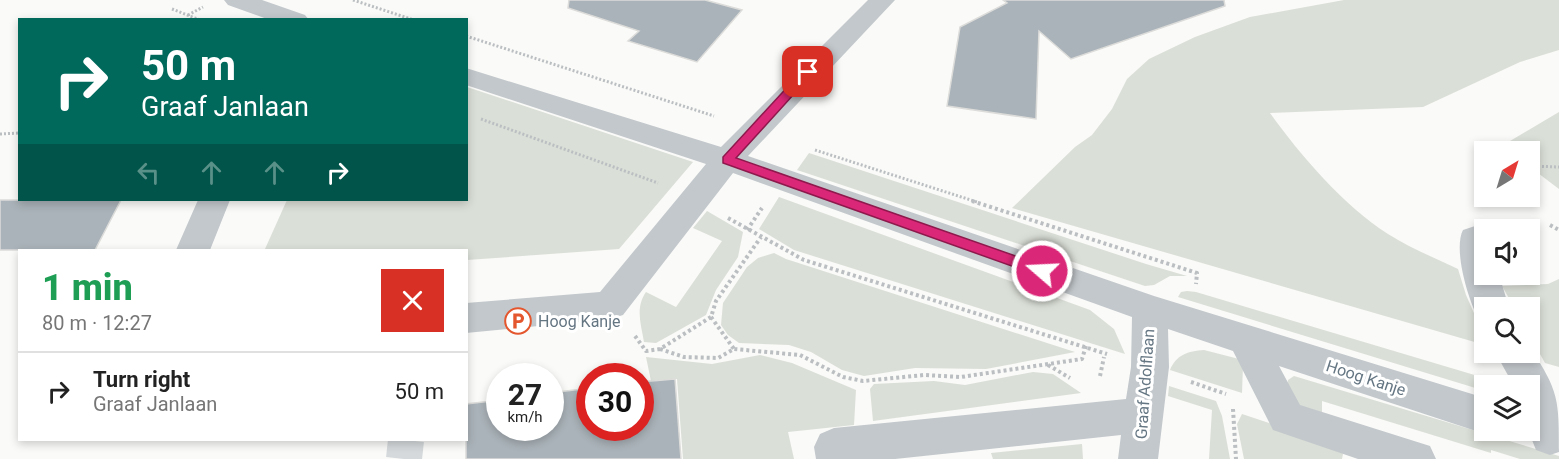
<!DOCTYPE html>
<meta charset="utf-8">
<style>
body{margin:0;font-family:Roboto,sans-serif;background:#f6f6f6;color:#222;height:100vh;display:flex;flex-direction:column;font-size:22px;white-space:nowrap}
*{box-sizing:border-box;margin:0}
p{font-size:20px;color:#767676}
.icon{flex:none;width:33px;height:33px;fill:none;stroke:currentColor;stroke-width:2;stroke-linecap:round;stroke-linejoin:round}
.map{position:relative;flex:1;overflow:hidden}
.drawer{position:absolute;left:18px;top:249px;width:450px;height:192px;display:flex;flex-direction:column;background:#fff;border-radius:0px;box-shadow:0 3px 9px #0003}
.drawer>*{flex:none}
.hud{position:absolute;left:18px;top:18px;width:450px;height:183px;border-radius:0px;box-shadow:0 3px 9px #0003;background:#00695c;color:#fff;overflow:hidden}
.needle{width:39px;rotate:38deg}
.controls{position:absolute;left:1474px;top:141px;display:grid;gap:12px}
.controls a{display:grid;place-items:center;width:66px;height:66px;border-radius:0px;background:#fff;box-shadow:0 3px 9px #0003;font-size:30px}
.speed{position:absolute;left:486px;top:363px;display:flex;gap:12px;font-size:30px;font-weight:700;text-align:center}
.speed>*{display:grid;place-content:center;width:78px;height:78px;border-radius:50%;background:#fff;box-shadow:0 3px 9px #0003;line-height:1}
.speed small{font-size:15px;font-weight:400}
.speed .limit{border:9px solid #d22;background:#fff;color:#111}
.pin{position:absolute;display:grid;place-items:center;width:51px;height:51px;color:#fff;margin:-26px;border-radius:12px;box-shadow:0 3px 9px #0006}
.me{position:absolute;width:66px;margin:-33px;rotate:289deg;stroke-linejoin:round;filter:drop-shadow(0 0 4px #0008)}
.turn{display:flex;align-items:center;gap:21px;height:126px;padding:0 24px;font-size:27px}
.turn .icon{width:78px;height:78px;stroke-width:2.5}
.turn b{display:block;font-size:42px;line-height:51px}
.lanes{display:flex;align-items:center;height:57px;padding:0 24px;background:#0003;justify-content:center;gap:30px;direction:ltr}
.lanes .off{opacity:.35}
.round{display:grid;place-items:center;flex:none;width:63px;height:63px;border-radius:0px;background:#f6f6f6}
.headline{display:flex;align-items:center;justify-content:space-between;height:102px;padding:0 24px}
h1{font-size:36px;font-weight:800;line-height:45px;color:#1e9e55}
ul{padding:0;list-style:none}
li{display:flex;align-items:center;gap:18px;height:78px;padding:0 24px;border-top:2px solid #e0e0e0}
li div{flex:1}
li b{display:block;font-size:22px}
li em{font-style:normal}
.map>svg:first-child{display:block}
.green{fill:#dadfd7}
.building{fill:#aab3b9;stroke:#dcdcda;stroke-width:1.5}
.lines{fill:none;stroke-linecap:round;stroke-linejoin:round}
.minor-tunnel{stroke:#d5d9db;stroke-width:36;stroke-dasharray:36 18;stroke-linecap:butt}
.path-far1{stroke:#bbbfc2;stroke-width:3;stroke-dasharray:2 2;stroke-linecap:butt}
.path{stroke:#bbbfc2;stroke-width:4;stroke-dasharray:3 3;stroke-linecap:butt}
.minor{fill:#c3c8cc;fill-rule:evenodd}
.route{fill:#db2777;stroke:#8e194d;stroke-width:1.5}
.labels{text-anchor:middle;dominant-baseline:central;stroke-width:6;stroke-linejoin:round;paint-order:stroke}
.poi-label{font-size:16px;fill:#657683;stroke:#fff;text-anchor:start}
.street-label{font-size:16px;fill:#657683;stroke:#fff}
</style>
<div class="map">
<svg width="1559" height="459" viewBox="0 0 1559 459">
<rect width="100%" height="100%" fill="#fafaf8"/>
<path class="green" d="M1344 0H1559V50L1520 62 1423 107 1270 113C1300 155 1344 206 1388 234 1410 248 1435 258 1458 269L1466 295 1485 338V345L1012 208 1075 147 1092 135 1112 109 1127 79 1149 59 1195 37 1250 17Z
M467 87 693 162 619 249 467 260 466 250 265 249 287 200H466Z
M1559 112V189L1530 167V152L1515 151 1510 141Z
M809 153 1146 264 1187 276H1170L1154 285 1145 286 797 170Z
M779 197 1090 310 1114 329 1125 354 794 250 759 229Z
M707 211 743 232 738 257 716 290 706 315 656 343 644 342C641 324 635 308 646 292L676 307 722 241 693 228Z
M774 253 786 259 1075 352 986 369 915 368 864 376 842 370 811 352 789 345 739 343 728 335 721 325 723 303 747 267 758 258Z
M1559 279V367L1545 363 1530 336V308L1514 307 1502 286 1548 284Z
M1187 291 1196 292 1508 385 1485 386 1484 404 1482 390 1178 297 1181 292Z
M1204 350 1239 359 1243 365 1242 393 1170 370C1176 355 1188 351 1204 350Z
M760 355 792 363 856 390 854 425 788 432 794 459H683L677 379 651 381 646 357 712 364Z
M1033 372 1053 374 1081 393 873 421 870 389 874 384 934 381 965 385Z
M1294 376 1559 456V459H1520L1491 450V453L1322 401V414L1303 410 1286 393 1288 380Z
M1169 386 1216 401 1222 416 1230 459H1209L1212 410 1168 396Z
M1242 414 1339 446 1343 454 1342 459H1244L1237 424Z
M1082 444 1083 459H993L991 453Z"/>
<path class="building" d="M569 0H705L742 10 697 62 628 41 639 31 568 8Z
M1003 0H1224L1225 6 1071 59 1039 31 1036 119 947 106 960 27 1007 3Z
M0 200H121L95 250H0Z
M675 379 681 459H466V404L500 400V428H550V393L590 388V428H640V382Z"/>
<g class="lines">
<path class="minor-tunnel" d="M404 459 406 440"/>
<path class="path-far1" d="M353 0 414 20
M172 9 200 20
M188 15 203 7
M466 36 714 116
M481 119 658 183
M0 134 20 133
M815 150 977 202
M1530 166 1559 167"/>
<path class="path" d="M972 201 1197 273 1196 284
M728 218 804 260 1107 354
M1550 225 1559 230
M747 230 762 208
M711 317 734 349
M635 336 646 351 660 349 711 317 716 301 761 237
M660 349 684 357 718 358 734 349 800 355 843 377 863 381 924 375 961 377 1082 359 1086 346
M1048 365 1070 378
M1100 376 1104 357
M1191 382 1226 394
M1233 409 1236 459"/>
<path class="minor" d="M224 0H262L305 15 309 20H270L228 5Z
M868 0H895L748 156 1154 296 1485 398V430H1493L1485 434 1279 366 1300 405 1430 446 1436 459H1358L1273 430 1233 351 1168 329 1169 367 1158 459H1118L1121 435 895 459H816L814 447 820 434 834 428 1126 399 1131 367 1132 317 733 173 623 315 610 319 466 333V303L600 292 706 164 466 85V68L721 147Z
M198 200H230L210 250H176Z
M1475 226 1485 230V274H1499L1509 308H1485V320L1478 318C1468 299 1453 249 1463 230Z
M1530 347C1559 392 1559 399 1559 452L1550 455 1536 450 1528 430 1530 386H1514L1495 352H1530Z"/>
</g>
<path class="route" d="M804 69 814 72 736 158 1047 267V275H1037L723 163V157Z"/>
<defs>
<g id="parking-ring" transform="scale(1.35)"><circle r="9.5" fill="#fff" stroke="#e4572e" stroke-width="1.5"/><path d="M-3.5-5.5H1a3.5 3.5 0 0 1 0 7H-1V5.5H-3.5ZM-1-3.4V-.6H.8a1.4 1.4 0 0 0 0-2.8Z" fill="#e4572e"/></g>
</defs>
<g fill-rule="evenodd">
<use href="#parking-ring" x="518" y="321"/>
</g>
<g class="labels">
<g class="poi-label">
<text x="538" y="321">Hoog Kanje</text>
</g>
<g class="street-label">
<text transform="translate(1366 378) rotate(18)">Hoog Kanje</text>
<text transform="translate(1145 384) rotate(-86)">Graaf Adolflaan</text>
</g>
</g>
</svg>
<div class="controls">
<a><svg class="needle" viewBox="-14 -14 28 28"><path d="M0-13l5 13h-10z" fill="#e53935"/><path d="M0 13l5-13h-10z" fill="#767676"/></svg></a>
<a><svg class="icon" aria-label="sound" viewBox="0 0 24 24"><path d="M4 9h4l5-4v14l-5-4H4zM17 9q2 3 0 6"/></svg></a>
<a><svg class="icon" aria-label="search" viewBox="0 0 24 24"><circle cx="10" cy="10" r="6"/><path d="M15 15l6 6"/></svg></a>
<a><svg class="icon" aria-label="layers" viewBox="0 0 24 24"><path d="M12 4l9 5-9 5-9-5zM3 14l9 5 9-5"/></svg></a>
</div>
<div class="speed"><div>27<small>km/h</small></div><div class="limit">30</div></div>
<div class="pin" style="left:808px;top:72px;background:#d93025"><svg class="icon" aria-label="arrive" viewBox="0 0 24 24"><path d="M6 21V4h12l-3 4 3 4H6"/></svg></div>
<svg class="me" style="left:1042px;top:271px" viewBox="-20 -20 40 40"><circle r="17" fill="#db2777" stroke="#fff" stroke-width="3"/><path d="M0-11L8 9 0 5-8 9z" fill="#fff"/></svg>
<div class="hud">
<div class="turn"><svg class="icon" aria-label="right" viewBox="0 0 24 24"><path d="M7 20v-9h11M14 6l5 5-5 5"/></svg><div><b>50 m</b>Graaf Janlaan</div></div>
<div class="lanes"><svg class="icon off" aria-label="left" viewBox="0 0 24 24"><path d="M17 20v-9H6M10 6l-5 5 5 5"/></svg><svg class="icon off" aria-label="ahead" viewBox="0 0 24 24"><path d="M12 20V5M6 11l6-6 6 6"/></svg><svg class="icon off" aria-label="ahead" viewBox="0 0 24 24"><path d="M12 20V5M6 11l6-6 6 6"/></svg><svg class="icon" aria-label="right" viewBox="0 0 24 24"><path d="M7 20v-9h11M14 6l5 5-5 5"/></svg></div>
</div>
<section class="drawer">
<div class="headline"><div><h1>1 min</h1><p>80 m · 12:27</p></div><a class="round" style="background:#d93025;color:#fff"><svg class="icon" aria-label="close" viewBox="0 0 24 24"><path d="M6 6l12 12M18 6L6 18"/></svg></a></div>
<ul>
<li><svg class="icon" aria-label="right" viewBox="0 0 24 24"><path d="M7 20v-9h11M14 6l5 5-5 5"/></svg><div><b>Turn right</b><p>Graaf Janlaan</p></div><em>50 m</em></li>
</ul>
</section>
</div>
